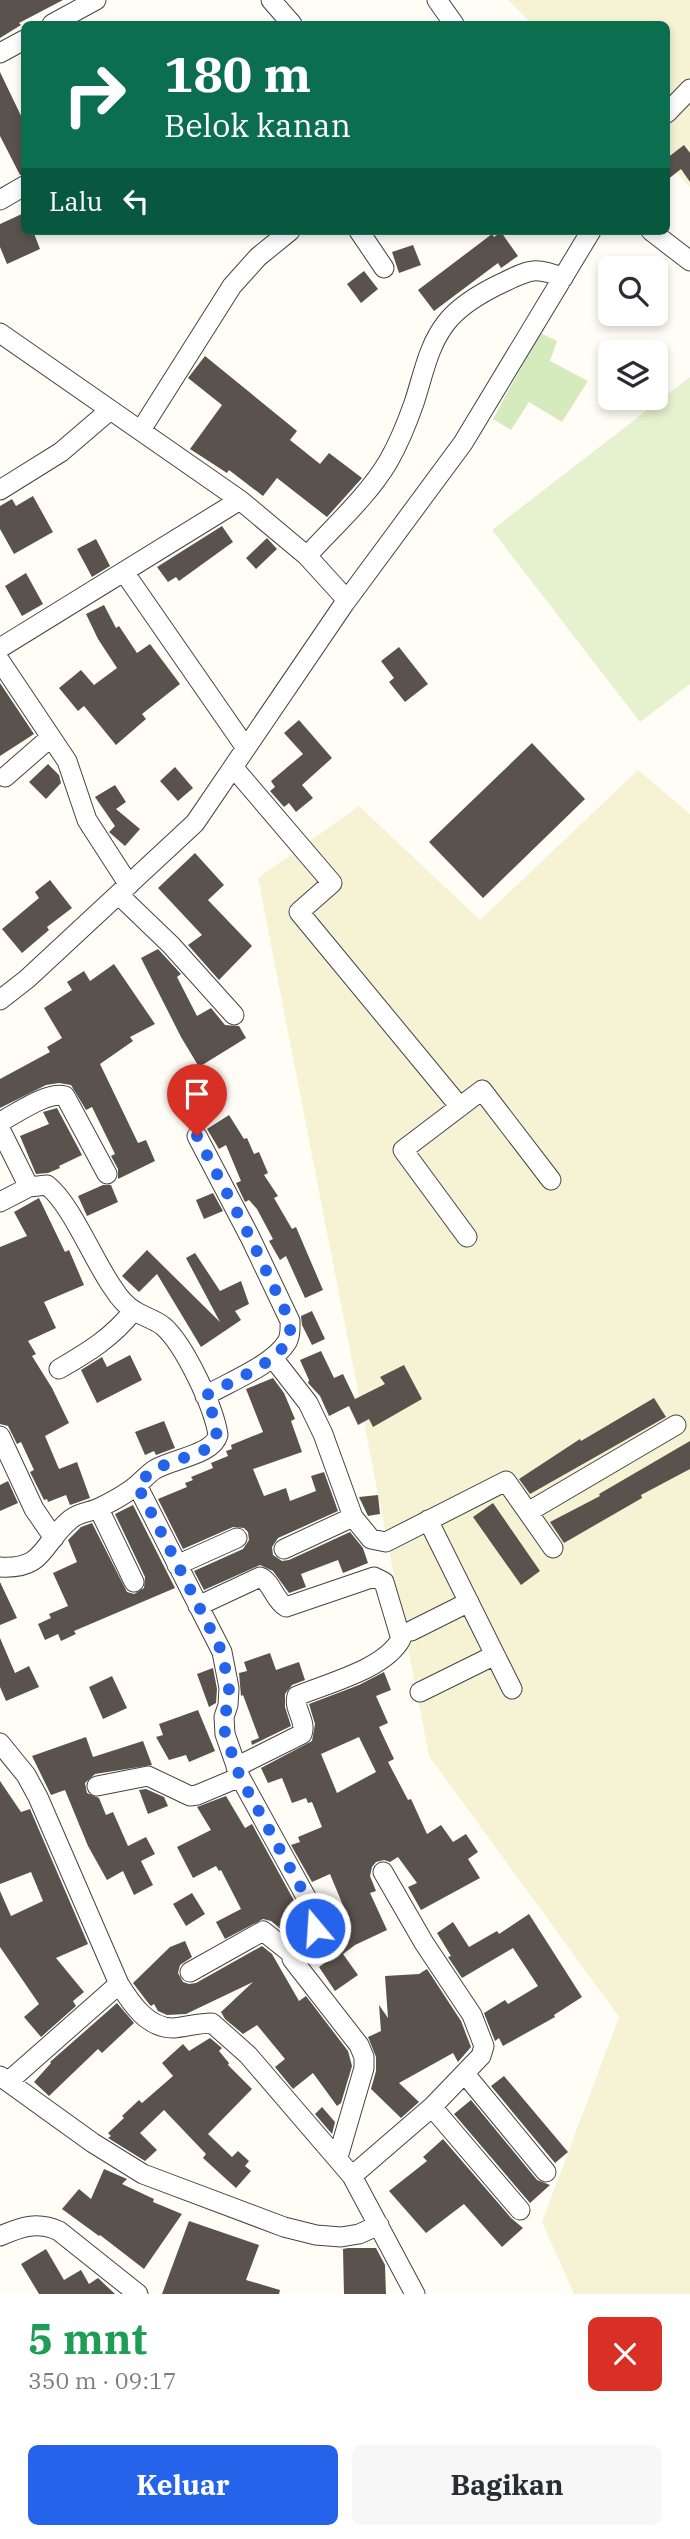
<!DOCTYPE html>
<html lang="id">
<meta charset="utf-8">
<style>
body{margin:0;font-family:"IBM Plex Serif",serif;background:#f7f7f7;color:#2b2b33;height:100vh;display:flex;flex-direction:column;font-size:26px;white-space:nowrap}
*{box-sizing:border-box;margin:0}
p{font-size:23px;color:#7c7c81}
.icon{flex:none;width:38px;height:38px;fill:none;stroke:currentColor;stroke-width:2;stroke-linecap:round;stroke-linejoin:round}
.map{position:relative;height:2294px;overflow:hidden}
.sheet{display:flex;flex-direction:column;background:#fff;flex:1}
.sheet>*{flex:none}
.top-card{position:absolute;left:21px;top:21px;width:649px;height:214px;border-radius:10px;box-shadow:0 4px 10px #0003;background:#0b6e4f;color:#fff;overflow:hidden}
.controls{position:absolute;left:598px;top:256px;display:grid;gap:14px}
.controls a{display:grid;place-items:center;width:70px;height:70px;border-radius:10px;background:#fff;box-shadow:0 4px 10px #0003;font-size:35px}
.pin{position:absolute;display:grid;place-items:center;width:60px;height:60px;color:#fff;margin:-72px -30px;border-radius:50% 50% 50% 0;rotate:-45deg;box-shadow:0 0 7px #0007}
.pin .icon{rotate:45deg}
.me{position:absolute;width:77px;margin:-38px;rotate:342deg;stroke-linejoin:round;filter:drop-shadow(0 0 5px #0008)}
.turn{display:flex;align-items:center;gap:24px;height:147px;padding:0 28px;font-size:32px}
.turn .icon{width:91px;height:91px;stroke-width:2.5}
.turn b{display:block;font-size:49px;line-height:60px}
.then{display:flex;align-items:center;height:66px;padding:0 28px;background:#0003;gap:14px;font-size:26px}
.round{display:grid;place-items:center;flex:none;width:74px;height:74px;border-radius:10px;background:#f7f7f7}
.overview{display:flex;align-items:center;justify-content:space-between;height:119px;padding:0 28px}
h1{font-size:42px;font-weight:700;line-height:52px;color:#1e9e55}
.primary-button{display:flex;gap:14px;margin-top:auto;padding:14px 28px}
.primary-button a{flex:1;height:80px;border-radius:10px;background:#2563eb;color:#fff;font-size:28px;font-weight:700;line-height:80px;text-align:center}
.primary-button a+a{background:#f7f7f7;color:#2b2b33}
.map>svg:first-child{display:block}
.farmland{fill:#f6f3d4}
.green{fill:#d5ebbd}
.pitch{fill:#e6f2cf}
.building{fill:#5a524d;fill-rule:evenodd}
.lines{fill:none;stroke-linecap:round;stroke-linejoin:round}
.minor-casing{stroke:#444;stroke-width:21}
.minor{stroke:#fff;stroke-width:19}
.route{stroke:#2563eb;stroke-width:12;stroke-dasharray:0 21.6}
</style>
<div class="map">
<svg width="690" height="2294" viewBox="0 0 690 2294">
<rect width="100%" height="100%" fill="#fffdf5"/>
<path class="farmland" d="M508 0H690V187L667 163V24H532Z
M638 770 690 814V2294H574L542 2222 619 2017 429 1756 258 878 359 806 480 920Z"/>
<path class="green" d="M540 333 557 341 550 361 588 381 562 422 529 402 511 430 493 419Z"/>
<path class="pitch" d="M690 377V684L640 722 492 530Z"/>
<path class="building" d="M0 0H63L19 23 21 25 0 38Z
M0 72 24 122V174L20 175 0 136Z
M684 145 690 153V182L681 169 667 180V158Z
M24 213V231H33L40 249 7 264 0 247V224Z
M501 232 518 256 501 268 498 263 434 311 418 290 492 234 494 237Z
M413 245 421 265 399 273 392 252Z
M364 271 378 289 361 303 347 284Z
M205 356 297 431 290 440 320 464 329 453 362 478 327 517 277 478 263 496 229 470 227 473 190 449 222 405 188 378Z
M33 496 53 532 14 554 0 529V506L12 499 16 506Z
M222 526 233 542 179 581 176 577 168 582 157 567Z
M267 538 277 549 256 569 246 558Z
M96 539 110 566 92 577 77 549Z
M26 573 43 604 22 616 5 586Z
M104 605 116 628 119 626 137 653 150 644 180 684 142 714 146 719 116 745 84 706 78 711 59 688 81 670 94 685 117 668 98 639 86 614Z
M399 647 428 684 405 702 389 682 394 678 381 661Z
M0 683 34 734 0 756Z
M299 720 332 758 302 785 313 798 296 812 289 803 284 807 270 791 275 787 271 781 303 754 284 733Z
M532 743 585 799 483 898 429 842Z
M48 764 59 775 61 783 46 799 29 782Z
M175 767 193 788 178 801 160 781Z
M115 785 126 802 116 809 140 829 125 846 109 832 115 826 95 797Z
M195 853 224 885 208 900 252 946 219 980 188 945 202 935 158 888Z
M50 880 72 908 47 927 49 930 22 953 2 929 39 898 35 892Z
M158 949 181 974 177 977 197 1016 211 1008 225 1025 239 1026 246 1038 199 1067 181 1037 141 958Z
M114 964 155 1024 130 1037 133 1041 100 1064 138 1143 146 1140 155 1161 118 1179V1169L111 1156 115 1154 92 1107 86 1110 71 1085 59 1083 46 1085 0 1108V1079L50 1052 47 1047 62 1038 44 1008 72 990 67 982 84 971 90 981Z
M57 1108 82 1155 59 1166 60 1168 48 1173 36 1174 20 1136 49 1124 43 1112Z
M229 1115 244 1139 247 1138 254 1154 259 1152 268 1173 264 1175 278 1196 274 1198 292 1229 296 1227 323 1290 305 1298 286 1256 280 1260 269 1241 273 1239 257 1209 249 1200 245 1202 236 1183 241 1181 226 1145 219 1149 207 1129Z
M103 1185H111L118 1202 87 1216 78 1196Z
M213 1193 223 1211 204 1219 196 1200Z
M39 1198 65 1252 69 1250 84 1285 44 1302 56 1328 28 1341 36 1354 32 1356 52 1388 69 1423 45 1436 59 1469 77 1462 90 1498 70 1505 66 1495 48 1502 47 1499 44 1500 30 1472 34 1470 21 1442 17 1444 8 1426 0 1424V1247L27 1236 14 1212Z
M147 1250 220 1322 186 1258 195 1253 220 1291 241 1281 249 1304 235 1311 241 1320 201 1347 157 1274 139 1292 122 1276Z
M312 1311 325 1339 312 1345 302 1325 301 1316Z
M321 1351 334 1378 343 1374 355 1399 385 1384 380 1377 404 1365 422 1399 373 1427 369 1419 358 1425 349 1406 329 1416 320 1396 308 1383 309 1380 300 1360Z
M130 1355 142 1380 97 1403 81 1370 102 1357 107 1367Z
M273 1378 284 1393 295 1419 291 1421 302 1452 253 1469 264 1496 286 1488 290 1501 316 1491 311 1476 324 1472 338 1511 278 1538 272 1547 273 1555 282 1561 289 1560 350 1532 363 1548 368 1563 343 1573 338 1560 301 1574 306 1587 289 1593 273 1571 260 1565 204 1590 194 1571 243 1549 249 1540 248 1532 244 1528 233 1527 183 1549 158 1499 187 1487 185 1483 193 1480 191 1477 213 1468 211 1463 228 1456 226 1451 232 1449 231 1445 263 1432 246 1389Z
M654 1398 666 1417 530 1494 519 1479 580 1439 581 1441Z
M164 1421 175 1448 156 1455 154 1451 145 1455 135 1432Z
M690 1441V1469L641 1495 642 1498 564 1543 550 1522 600 1496 599 1494Z
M8 1481 18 1503 0 1511V1485Z
M378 1495 380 1514 368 1516 359 1497Z
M493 1503 540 1571 521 1585 473 1517Z
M133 1505 175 1588 74 1631 76 1634 61 1641 58 1634 45 1640 38 1624 51 1618 49 1614 68 1606 53 1573 77 1562 68 1540 81 1527 92 1523 127 1592 134 1594 144 1588 145 1577 115 1514Z
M0 1582 17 1618 0 1625Z
M0 1638 15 1673 29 1666 39 1687 6 1701 0 1687Z
M270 1653 276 1670 299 1662 305 1680 292 1685 285 1694V1707L291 1726 252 1745 251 1741 259 1738 243 1695 241 1696 239 1673 247 1671 244 1662Z
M213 1668 217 1689 216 1703 209 1707 197 1674Z
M384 1672 391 1690 376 1696 388 1723 379 1727 394 1759 388 1762 408 1800 411 1799 427 1834 441 1825 453 1842 466 1834 478 1852 468 1859 480 1878 421 1910 408 1887 417 1883 398 1857 390 1862 384 1860 376 1862 372 1867 370 1876 376 1891 370 1893 387 1930 355 1945 343 1954 358 1975 335 1991 319 1967 333 1957 322 1941 349 1920 330 1874 312 1882 291 1845 300 1842 298 1837 322 1827 312 1802 308 1803 306 1798 292 1803 282 1778 268 1783 261 1768 312 1741 315 1724 309 1704 359 1685ZM359 1737 376 1772 337 1793 321 1754Z
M112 1676 127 1708 103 1719 89 1687Z
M198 1710 215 1751 189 1762 186 1755 169 1760 156 1737 163 1735 159 1724Z
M86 1737 93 1757 143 1741 152 1765 95 1774 85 1783 87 1793 99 1798 106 1815 113 1812 128 1846 146 1837 155 1854 141 1861 153 1885 134 1895 123 1871 107 1880 88 1846 65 1790 51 1795 32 1756Z
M0 1781 21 1812 30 1809 88 1944 56 1958 84 1992 73 2001 76 2006 41 2037 24 2017 39 2004 0 1947V1891L11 1916 43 1901 31 1872 0 1884Z
M146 1789 164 1797 168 1806 148 1814 139 1790Z
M226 1796 245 1828 252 1824 297 1906 302 1926 292 1938 271 1921 263 1919 225 1939 216 1922 241 1909 221 1870 219 1871 216 1866 193 1878 177 1847 211 1830 197 1807Z
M192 1893 205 1914 186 1926 173 1904Z
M529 1914 582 1997 554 2015 555 2017 503 2046 499 2038 495 2041 484 2013 505 2000 508 2004 538 1986 513 1948 462 1978 448 1957 451 1956 437 1933 453 1922 469 1947 497 1931 499 1934Z
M185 1941 192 1957 180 1965 178 1973 183 1982 189 1984 196 1983 262 1946 272 1954 299 2001 306 1996 348 2051 352 2066 341 2103 337 2106 313 2073 293 2089 275 2067 285 2059 257 2025 243 2034 225 2019 221 2012 253 1982 186 2014 167 2015 158 2011 154 2004 151 2006 149 2004 133 1983 170 1947Z
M427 1969 461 2021 471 2047 458 2062 453 2053 399 2083 419 2102 401 2118 371 2089 376 2071V2057L368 2037 381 2031 379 2005 388 2018 385 1976 419 1974Z
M117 2003 134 2023 102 2053 98 2049 49 2096 34 2082 51 2063 50 2062Z
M210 2038 222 2048 219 2051 229 2063 228 2065 252 2089 208 2134 232 2157 238 2151 249 2161 245 2166 251 2171 236 2188 203 2158 206 2154 164 2110 140 2133 157 2150 145 2161 108 2138 111 2136 108 2133 124 2118 122 2116 139 2100 142 2103 173 2076 162 2063 183 2044 189 2051Z
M504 2076 568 2152 555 2163 491 2086Z
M471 2100 537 2180 550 2185 530 2203 454 2114Z
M322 2107 335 2122 332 2134 315 2114Z
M443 2139 511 2218 523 2228 502 2247 464 2204 426 2233 389 2191 427 2161 423 2157Z
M104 2169 127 2179 122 2184 154 2199 153 2202 182 2214 144 2269 100 2235 99 2236 62 2209 79 2189 91 2199Z
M189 2221 259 2245 246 2280 280 2290 279 2294H162Z
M348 2248H376L385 2265 386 2294H344L343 2249Z
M46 2249 64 2280 81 2270 89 2284 98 2278 115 2294H39L21 2264Z"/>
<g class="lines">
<g class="minor-casing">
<path id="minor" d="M271 0 292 24
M437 0 454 24
M52 24 96 0
M0 53 24 40
M667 113 690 89
M0 200 24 186
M359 231 384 268
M651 231 690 261
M0 333 240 500 307 556 347 600
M141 430 232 286 258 257 290 231
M0 490 61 452 110 410
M307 556C334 526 367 497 388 462 399 443 407 423 414 403 423 376 428 346 446 323 459 306 483 292 502 283 529 270 535 266 563 278
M124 572 246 748
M0 648 240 500
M0 661 67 761 87 820 129 885
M233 767 332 883 299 912 460 1107
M5 777 51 737
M119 895 171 945 234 1015
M0 1000 27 979 195 823 344 604 463 443 591 231
M0 1122C16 1114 47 1091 65 1096L107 1174
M0 1129 29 1187 47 1185C72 1205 93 1260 113 1288 118 1296 126 1306 135 1311 144 1317 154 1319 163 1326 184 1344 214 1407 218 1435 213 1455 171 1459 154 1470 148 1474 144 1479 138 1484 128 1493 113 1501 101 1507 92 1512 79 1512 71 1519 42 1542 46 1570 0 1567
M197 1136 250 1237 290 1321C290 1328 291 1335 287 1342 273 1365 229 1382 205 1396
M0 1202 29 1187
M467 1237 403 1150 482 1090 551 1180
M273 1358 308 1403 323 1434 353 1517 371 1539 386 1542 506 1481 553 1548
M59 1369C87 1353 113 1337 133 1311
M0 1436 34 1509 54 1538
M137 1485 222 1652 229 1688 228 1705 224 1717 225 1734 240 1777 311 1906C320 1933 311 1937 292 1954V1959L359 2045 364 2057V2068L338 2157
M99 1509 134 1582
M528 1512 676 1425
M428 1520 512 1689
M284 1549 353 1517
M177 1565 237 1538
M198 1606 260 1577C272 1582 274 1600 286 1607L374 1577 384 1582 401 1639C385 1669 328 1683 297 1696 293 1709 307 1721 302 1734L236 1767
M411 1631 469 1602
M420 1692 495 1655
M0 1743 26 1775 38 1797 119 1984C131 2003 147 2028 173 2028 186 2027 198 2023 212 2023L248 2055 352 2176 415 2294
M97 1786 148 1776 190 1796 197 1795 240 1777
M190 1972 263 1931 292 1954
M465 2074 546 2172
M0 2076 93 2143 143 2174 284 2227 316 2235 341 2237 359 2234 379 2225
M9 2081 119 1984
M432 2107 520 2210
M352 2176 432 2107 481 2056 484 2046 472 2015 424 1943 383 1872
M0 2236C21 2227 37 2221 59 2231L138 2294"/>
</g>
<use href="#minor" class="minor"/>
</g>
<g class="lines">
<path class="route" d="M197 1136 250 1237 290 1321C290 1328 291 1335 287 1342 273 1365 229 1382 205 1396 212 1414 226 1434 207 1449L154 1469 137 1485 222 1652 229 1688 228 1705 224 1717 225 1734 240 1777 311 1906 315 1928"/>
</g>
</svg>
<div class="controls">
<a><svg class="icon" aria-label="search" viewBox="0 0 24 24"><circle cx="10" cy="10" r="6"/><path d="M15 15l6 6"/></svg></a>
<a><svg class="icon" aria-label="layers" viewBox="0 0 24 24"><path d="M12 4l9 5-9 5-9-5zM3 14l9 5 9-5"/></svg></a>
</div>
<div class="pin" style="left:197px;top:1136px;background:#d93025"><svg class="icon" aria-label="arrive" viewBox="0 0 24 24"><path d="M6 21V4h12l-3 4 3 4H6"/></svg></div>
<svg class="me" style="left:315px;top:1928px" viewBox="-20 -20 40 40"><circle r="17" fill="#2563eb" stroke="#fff" stroke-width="3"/><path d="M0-11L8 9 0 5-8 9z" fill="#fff"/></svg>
<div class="top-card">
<div class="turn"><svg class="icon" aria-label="right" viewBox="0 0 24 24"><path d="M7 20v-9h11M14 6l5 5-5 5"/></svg><div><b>180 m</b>Belok kanan</div></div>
<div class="then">Lalu<svg class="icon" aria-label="left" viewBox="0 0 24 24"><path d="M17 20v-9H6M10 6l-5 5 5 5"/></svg></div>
</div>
</div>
<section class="sheet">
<div class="overview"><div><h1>5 mnt</h1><p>350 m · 09:17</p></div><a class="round" style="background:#d93025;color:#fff"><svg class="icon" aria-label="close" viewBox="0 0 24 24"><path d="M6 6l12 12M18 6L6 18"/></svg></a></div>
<div class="primary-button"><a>Keluar</a><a>Bagikan</a></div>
</section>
